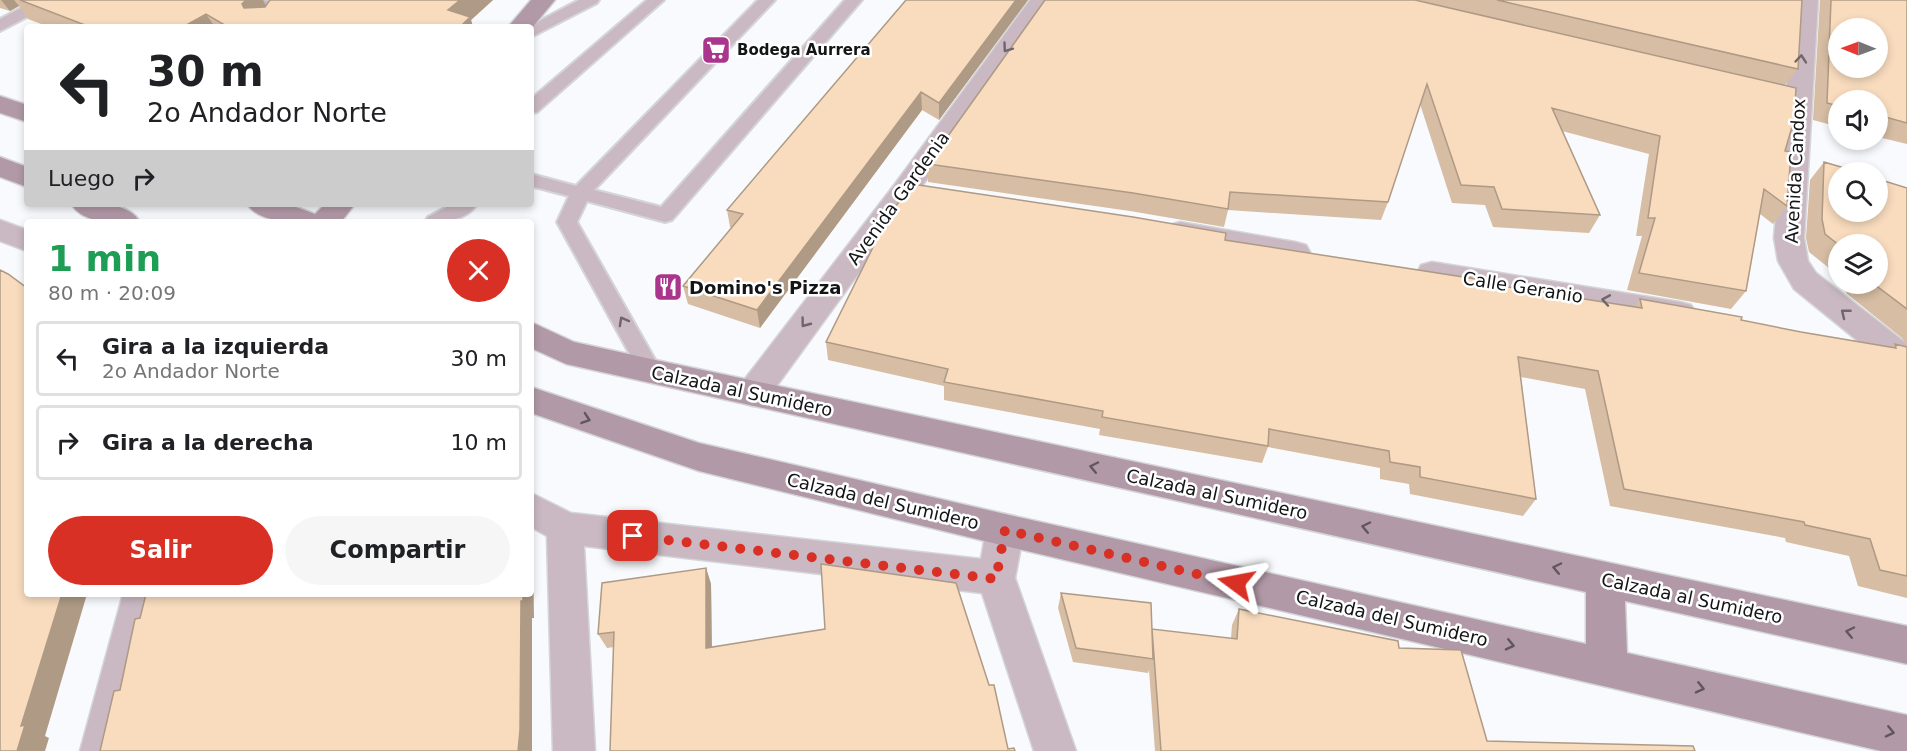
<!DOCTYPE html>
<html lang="es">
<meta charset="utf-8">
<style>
body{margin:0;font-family:"DejaVu Sans",sans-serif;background:#f6f6f6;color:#202124;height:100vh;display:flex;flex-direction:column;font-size:22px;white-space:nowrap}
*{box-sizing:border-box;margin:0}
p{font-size:20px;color:#757577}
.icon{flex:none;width:33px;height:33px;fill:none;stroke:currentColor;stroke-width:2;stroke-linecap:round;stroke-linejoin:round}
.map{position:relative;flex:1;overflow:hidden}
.panel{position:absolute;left:24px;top:219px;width:510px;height:378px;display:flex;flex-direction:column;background:#fff;border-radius:6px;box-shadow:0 3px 9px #0003}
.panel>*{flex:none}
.top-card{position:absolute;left:24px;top:24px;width:510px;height:183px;border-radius:6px;box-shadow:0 3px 9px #0003;background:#fff;color:#202124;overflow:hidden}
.needle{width:39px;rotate:271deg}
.tools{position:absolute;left:1828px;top:18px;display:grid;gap:12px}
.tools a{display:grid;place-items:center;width:60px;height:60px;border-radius:50%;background:#fff;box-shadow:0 3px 9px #0003;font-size:30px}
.pin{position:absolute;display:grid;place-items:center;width:51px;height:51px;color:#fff;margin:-26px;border-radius:12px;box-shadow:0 3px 9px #0006}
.me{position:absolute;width:66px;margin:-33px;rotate:283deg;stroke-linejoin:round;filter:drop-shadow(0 0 4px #0008)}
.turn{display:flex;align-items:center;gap:21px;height:126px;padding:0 24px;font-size:27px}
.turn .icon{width:78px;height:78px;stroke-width:2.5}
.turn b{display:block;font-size:42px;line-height:51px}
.then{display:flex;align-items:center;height:57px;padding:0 24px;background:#0003;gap:12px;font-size:22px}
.round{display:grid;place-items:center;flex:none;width:63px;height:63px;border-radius:32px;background:#f6f6f6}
.summary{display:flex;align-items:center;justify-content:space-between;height:102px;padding:0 24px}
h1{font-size:36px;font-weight:600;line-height:45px;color:#1e9e55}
.action{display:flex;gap:12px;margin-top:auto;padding:12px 24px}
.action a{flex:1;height:69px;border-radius:36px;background:#d93025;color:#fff;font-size:24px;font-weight:600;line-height:69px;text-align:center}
.action a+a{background:#f6f6f6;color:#202124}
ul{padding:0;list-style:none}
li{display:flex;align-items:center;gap:18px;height:75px;margin:0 12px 9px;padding:0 12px;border:3px solid #e0e0e0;border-radius:6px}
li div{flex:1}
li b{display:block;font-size:22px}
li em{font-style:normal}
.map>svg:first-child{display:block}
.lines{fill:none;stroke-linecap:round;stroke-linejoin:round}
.lane-casing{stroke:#d4d5d8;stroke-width:4}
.street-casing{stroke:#d4d5d8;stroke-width:3}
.secondary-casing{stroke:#d4d5d8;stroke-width:3}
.lane{fill:#cab9c2;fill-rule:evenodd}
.street{fill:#cab9c2;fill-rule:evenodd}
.secondary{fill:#b299a7;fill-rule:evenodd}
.wall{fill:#d6bda3}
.shaded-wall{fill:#ae9a85}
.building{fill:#f9dcbe;stroke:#ae9a85;stroke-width:1.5;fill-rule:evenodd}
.oneway{stroke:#6e666c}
.oneway2{stroke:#62565e}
.route{stroke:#d93025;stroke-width:10;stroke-dasharray:0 18}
.labels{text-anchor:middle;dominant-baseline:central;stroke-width:5;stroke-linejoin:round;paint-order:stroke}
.far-poi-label{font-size:15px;font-weight:bold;fill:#131415;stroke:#fff;text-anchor:start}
.street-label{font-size:18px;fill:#131415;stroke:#fff}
.poi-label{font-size:18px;font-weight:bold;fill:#131415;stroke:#fff;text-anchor:start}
</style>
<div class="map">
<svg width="1907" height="751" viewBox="0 0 1907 751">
<rect width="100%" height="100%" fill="#f9fafd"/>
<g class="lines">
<g class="lane-casing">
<path id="lane" d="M36 0H56L54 3 0 31V19Z
M248 0C262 0 281 0 291 8L275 27H256L273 10 250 3Z
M579 0H599L597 3 531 37V27H528Z
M647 0H664L537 112 531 113V99Z
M758 0H775L594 190 661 207 845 0H862L672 220 665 222 587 201 577 222 662 372 659 378 651 381 643 378 557 222 569 196 531 186V174L576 186Z
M452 204H477C466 221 443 222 425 222L428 217Z"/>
</g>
<g class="street-casing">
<path id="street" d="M1030 0H1054L915 196 765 402 753 406 741 402 736 393 741 384 895 184Z
M1794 0H1818L1804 238 1808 261 1816 273 1907 344V374L1895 371 1794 289 1778 261 1774 238Z
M0 220 27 230V251L0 241Z
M1180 222 1295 242 1306 245 1310 252 1306 259 1295 262 1170 239 1165 232 1170 225Z
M1432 262 1680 302 1691 305 1696 313 1691 321 1680 324 1421 281 1417 273 1421 265Z
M531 493 571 513 981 559 986 530 992 519 1005 514 1018 519 1024 530 1015 578 1076 751H1034L982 593 584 546 595 751H553L547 536 531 527Z
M123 594H161L122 751H80Z"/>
</g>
<g class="secondary-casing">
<path id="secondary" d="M531 0H555L531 29V27H508Z
M0 96 27 105V122L0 113Z
M0 157 27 167V187L0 177Z
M71 204C93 204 127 200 140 222 118 222 85 226 71 204Z
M247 204H288L315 214 325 204H355L341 222C315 222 262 228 247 204Z
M531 322 574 342 651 359 1907 626V664L1625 601 1627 653 1907 715V751H1881L1005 546 699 471 531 413V387L699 443 1005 514 1586 644V592L566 364 531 348Z"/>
</g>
<use href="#lane" class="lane"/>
<use href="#street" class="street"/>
<use href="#secondary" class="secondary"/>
</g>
<path class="wall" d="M0 0H263L266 6 270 0H493L471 20 473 27H49L28 19 19 6 10 11 0 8Z
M906 0H1028L939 120 922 110 760 328 688 304 683 286 732 228 730 227 727 210Z
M1045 0H1802L1798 69 1785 85V151L1787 206 1773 224 1760 214 1746 291 1731 309 1627 290 1642 236H1636L1649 154 1562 131 1600 215 1589 233 1493 227 1485 205 1452 203 1420 104 1388 202 1381 220 1228 210 1224 227 1130 211 928 182V164Z
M1820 0H1907V144L1878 137V100H1839V127L1813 120Z
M1824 162 1907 188V346L1902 338 1847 294 1842 284H1878V244H1839V276L1809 252 1806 238 1810 180Z
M1225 240 1634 307 1640 299 1801 332 1892 347 1895 344 1907 347V598L1858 586 1849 556 1786 542 1785 538 1610 506 1585 389 1521 377 1536 499 1523 516 1410 494 1409 484 1380 479V468L1268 447 1262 463 1099 435 1100 429 944 400V386L828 360 826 342Z
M706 568 711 584 712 647 1015 751 614 647 607 648 598 634Z
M1061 593 1152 630 1231 638 1232 625 1239 609 1399 648 1487 741 1695 751H1155L1149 670 1148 673 1073 662 1058 608Z"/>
<path class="shaded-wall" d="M1 0H14L19 6 10 11Z
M246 0H263L269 11 255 27 242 4Z
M460 0H493L471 20 473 27H455L448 10Z
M1016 0H1028L939 120V103Z
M206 14 215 27H183Z
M921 92 922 110 760 328 757 310Z
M531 550 533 553 534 618H532V751H518L521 601 523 594H531Z
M706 568 711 584 712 662 706 648Z
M62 594H87L45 736 49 738 45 751H17L21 726Z"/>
<path class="building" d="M20 0H246L242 4 244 8 265 7 270 0H460L448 10 470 17 460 27H228L206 14 183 27H90Z
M906 0H1016L939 103 921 92 757 310 683 286 743 214 727 210Z
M1045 0H1415L1796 88 1794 120 1785 151 1791 152 1787 206 1764 189 1746 291 1639 273 1655 218H1648L1660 136 1552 108 1600 215 1502 209 1494 187 1461 185 1427 84 1388 202 1230 192 1228 209 1133 193 928 164Z
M1497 0H1802L1798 69Z
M1831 0H1907V123L1878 115V100H1839V106L1827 103ZM1839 28H1878V68H1839Z
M1824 162 1858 172H1839V212H1878V179L1907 188V309L1874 284H1878V244L1839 245 1825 234 1822 219Z
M912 184 1133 217 1226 233 1225 240 1476 279V282L1642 308 1640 299 1742 317 1741 320 1801 332 1896 348 1895 344 1907 347V576L1880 570 1870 539 1805 525 1804 522 1624 489 1598 371 1518 357 1536 499 1420 477V467L1390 462 1389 451 1269 429 1268 446 1102 417 1103 411 944 382 948 369 826 342 888 217Z
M0 270 8 274 27 288V594H62L21 726 25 725 17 751H0Z
M821 564 956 583 989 685H994L1008 749 1014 748 1015 751H610L614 632 598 634 602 583 706 568V648L825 629Z
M1061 593 1151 603 1153 659 1076 648Z
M146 594H523V601H521L520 730 518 751H100L114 691 120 690 135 619 140 618Z
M1239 609 1398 641 1399 648 1461 650 1487 741 1693 746 1695 751H1161L1152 629 1237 639Z"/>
<defs><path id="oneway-chevron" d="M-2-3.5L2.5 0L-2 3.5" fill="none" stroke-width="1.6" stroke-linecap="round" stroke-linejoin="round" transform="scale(1.5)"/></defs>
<g class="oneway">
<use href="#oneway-chevron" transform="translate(1007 48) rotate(126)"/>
<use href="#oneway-chevron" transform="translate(1801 59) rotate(-85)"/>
<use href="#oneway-chevron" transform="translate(1606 300) rotate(-170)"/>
<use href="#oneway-chevron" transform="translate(1845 313) rotate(-141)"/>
<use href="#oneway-chevron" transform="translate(623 321) rotate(-119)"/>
<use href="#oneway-chevron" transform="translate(805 323) rotate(127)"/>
</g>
<g class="oneway2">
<use href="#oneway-chevron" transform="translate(586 419) rotate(19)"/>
<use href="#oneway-chevron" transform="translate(1094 467) rotate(-168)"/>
<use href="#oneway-chevron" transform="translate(1366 527) rotate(-168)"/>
<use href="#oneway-chevron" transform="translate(1557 568) rotate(-168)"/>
<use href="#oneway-chevron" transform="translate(1850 632) rotate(-168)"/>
<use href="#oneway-chevron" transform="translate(1510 645) rotate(13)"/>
<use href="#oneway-chevron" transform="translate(1700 688) rotate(13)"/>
<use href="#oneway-chevron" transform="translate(1890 732) rotate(13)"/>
</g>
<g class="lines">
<path class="route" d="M633 536 996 579 1005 530 1236 583"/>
</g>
<defs>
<g id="supermarket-square" transform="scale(1.5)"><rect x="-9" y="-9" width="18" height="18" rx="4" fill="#aa358d" stroke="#fff"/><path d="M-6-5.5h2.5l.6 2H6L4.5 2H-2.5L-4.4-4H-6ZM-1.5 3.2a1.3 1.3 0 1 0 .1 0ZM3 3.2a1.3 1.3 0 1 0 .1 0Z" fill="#fff"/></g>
<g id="restaurant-square" transform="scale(1.5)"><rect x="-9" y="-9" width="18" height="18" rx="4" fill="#aa358d" stroke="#fff"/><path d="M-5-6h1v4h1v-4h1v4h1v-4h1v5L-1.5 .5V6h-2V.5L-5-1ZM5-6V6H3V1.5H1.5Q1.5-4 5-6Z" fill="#fff"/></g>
</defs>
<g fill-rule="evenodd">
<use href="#supermarket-square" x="716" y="50"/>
<use href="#restaurant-square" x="668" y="287"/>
</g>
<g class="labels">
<g class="far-poi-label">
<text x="737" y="50">Bodega Aurrera</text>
</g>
<g class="street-label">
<text transform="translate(1795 171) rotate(-87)">Avenida Candox</text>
<text transform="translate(898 198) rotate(-54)">Avenida Gardenia</text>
<text transform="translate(1523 287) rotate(9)">Calle Geranio</text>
<text transform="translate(742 391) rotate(12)">Calzada al Sumidero</text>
<text transform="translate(1217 494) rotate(12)">Calzada al Sumidero</text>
<text transform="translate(883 501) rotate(13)">Calzada del Sumidero</text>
<text transform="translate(1692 598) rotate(12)">Calzada al Sumidero</text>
<text transform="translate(1392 618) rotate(13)">Calzada del Sumidero</text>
</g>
<g class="poi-label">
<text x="689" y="287">Domino's Pizza</text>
</g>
</g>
</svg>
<div class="tools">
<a><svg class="needle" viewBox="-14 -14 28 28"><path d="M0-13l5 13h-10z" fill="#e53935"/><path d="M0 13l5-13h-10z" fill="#757577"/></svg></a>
<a><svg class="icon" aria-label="sound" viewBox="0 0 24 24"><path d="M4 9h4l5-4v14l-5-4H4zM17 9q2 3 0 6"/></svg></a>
<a><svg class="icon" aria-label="search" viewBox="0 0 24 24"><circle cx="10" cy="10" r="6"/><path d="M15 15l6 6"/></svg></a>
<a><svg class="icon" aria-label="layers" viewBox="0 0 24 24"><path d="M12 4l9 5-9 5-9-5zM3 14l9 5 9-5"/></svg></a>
</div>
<div class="pin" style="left:633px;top:536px;background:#d93025"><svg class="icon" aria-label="arrive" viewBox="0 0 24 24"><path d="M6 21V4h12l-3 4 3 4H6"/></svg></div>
<svg class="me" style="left:1236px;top:583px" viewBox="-20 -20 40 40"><path d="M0-17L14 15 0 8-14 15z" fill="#d93025" stroke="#fff" stroke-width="4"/></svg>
<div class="top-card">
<div class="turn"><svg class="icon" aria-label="left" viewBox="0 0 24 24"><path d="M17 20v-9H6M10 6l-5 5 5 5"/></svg><div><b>30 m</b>2o Andador Norte</div></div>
<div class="then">Luego<svg class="icon" aria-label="right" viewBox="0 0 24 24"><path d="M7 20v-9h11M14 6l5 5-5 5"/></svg></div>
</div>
<section class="panel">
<div class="summary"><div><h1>1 min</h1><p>80 m · 20:09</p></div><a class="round" style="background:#d93025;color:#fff"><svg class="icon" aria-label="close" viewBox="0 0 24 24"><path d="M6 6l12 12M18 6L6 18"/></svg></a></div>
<ul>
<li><svg class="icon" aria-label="left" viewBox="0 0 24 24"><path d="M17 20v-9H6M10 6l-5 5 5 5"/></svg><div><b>Gira a la izquierda</b><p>2o Andador Norte</p></div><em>30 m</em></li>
<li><svg class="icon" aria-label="right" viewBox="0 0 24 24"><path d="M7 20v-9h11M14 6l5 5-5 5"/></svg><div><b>Gira a la derecha</b></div><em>10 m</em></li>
</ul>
<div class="action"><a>Salir</a><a>Compartir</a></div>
</section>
</div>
